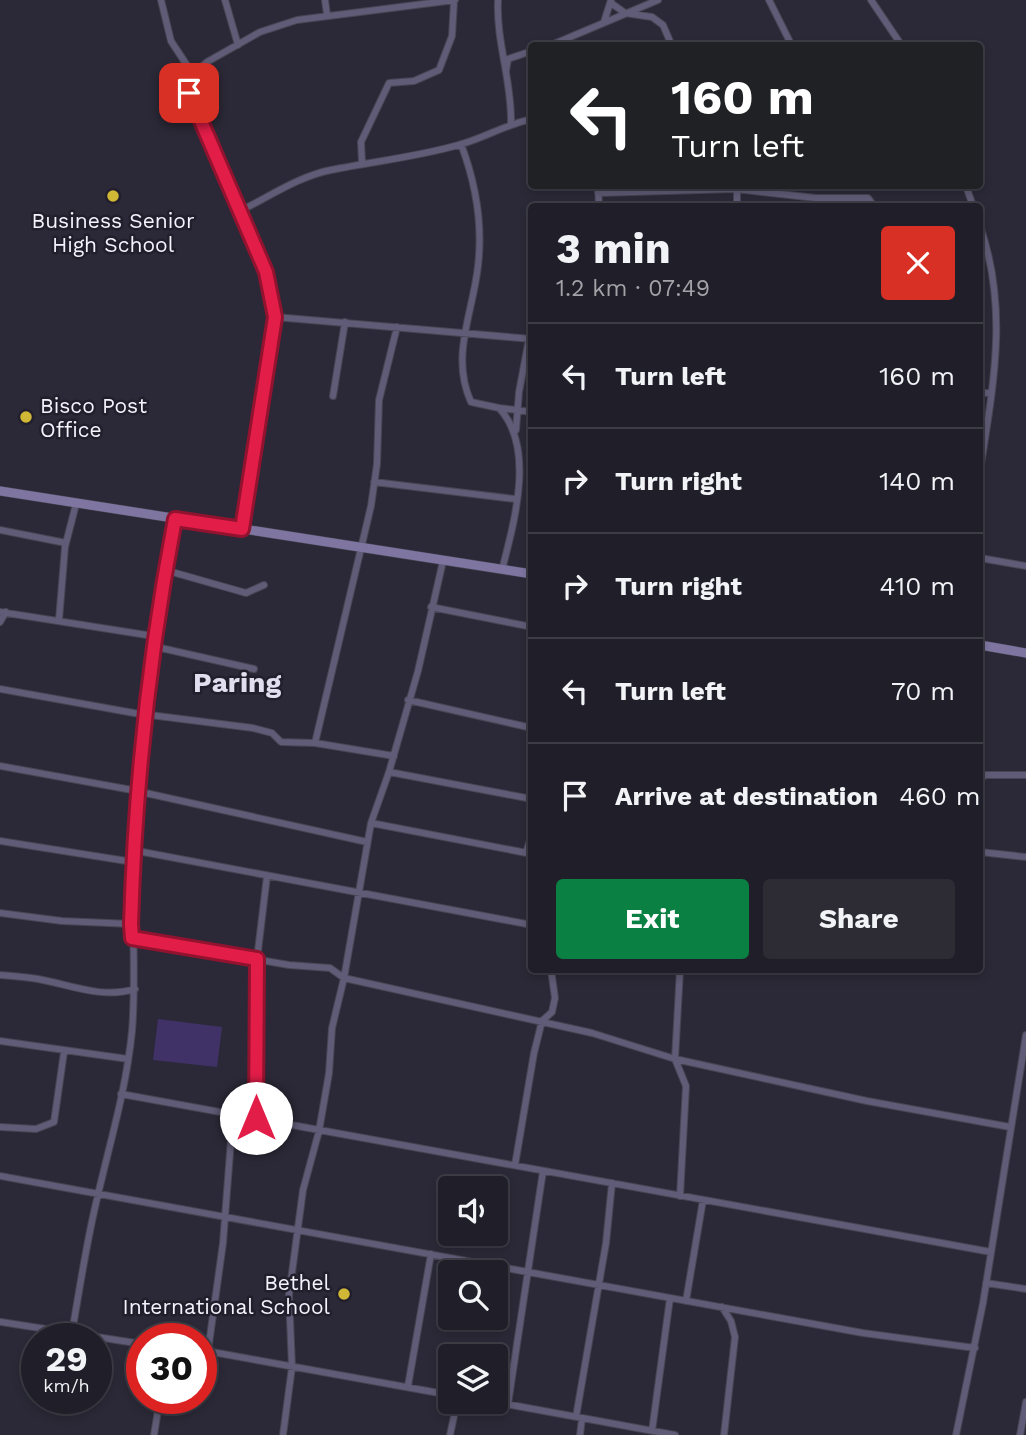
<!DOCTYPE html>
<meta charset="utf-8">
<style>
body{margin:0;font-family:"Work Sans",sans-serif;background:#2d2c35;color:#f1f3f6;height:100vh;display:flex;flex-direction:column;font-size:26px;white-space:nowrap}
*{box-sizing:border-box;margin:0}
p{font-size:23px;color:#a2a2a8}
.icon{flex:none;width:38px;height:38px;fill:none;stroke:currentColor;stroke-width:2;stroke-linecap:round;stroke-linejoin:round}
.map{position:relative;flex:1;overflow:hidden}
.details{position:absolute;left:528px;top:203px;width:455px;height:770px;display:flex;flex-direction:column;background:#201f29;border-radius:7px;box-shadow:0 4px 10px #0003,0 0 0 2px #3d3d46}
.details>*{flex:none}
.banner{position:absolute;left:528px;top:42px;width:455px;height:147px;border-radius:7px;box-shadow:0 4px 10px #0003,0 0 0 2px #3d3d46;background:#202124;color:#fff;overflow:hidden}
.fabs{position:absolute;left:438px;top:1176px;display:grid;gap:14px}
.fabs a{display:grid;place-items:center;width:70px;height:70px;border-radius:7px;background:#201f29;box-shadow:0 4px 10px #0003,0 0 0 2px #3d3d46;font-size:35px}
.speed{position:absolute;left:21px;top:1323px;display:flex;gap:14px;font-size:35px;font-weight:700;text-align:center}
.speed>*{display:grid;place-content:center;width:91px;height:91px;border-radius:50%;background:#201f29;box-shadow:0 4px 10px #0003,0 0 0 2px #3d3d46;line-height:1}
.speed small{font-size:18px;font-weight:400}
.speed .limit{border:10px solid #d22;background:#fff;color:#111}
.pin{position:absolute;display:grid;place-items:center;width:60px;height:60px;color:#fff;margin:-30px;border-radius:14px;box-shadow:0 4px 10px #0006}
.me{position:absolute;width:77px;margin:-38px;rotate:0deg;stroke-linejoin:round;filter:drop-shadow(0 0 5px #0008)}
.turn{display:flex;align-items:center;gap:24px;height:147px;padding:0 28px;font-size:32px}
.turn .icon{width:91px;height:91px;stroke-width:2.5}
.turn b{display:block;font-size:49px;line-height:60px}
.round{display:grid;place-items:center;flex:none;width:74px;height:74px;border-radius:7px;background:#2d2c35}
.summary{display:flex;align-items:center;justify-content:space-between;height:119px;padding:0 28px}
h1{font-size:42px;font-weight:700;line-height:52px}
.primary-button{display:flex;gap:14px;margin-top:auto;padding:14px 28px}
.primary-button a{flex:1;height:80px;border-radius:7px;background:#0b8043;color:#fff;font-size:28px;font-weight:700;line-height:80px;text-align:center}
.primary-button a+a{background:#2d2c35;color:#f1f3f6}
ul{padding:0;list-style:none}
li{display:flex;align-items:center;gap:21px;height:105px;padding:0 28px;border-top:2px solid #3d3d46}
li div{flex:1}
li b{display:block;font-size:26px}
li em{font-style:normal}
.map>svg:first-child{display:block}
.garden{fill:#403266}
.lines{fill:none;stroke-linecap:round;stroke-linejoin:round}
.street-casing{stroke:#474553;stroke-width:8}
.secondary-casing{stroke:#474553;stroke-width:10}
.street{stroke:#605b76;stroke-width:6}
.secondary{stroke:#7e75a1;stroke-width:9}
.route-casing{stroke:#92132f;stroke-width:18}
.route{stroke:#e11d48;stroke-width:12}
.poi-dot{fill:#d1b736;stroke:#221f2c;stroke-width:2.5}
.labels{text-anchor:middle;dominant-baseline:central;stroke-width:5;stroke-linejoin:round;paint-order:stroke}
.poi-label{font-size:21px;fill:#f4f3fc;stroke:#221f2c}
.district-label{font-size:28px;font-weight:bold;fill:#e1def0;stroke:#221f2c}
</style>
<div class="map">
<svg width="1026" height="1435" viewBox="0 0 1026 1435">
<rect width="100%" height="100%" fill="#2b2937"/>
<path class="garden" d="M158 1019 222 1027 217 1067 153 1060Z"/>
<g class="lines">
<g class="street-casing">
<path id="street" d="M161 0 171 41 192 73
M225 0 238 45
M325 0 327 15
M498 0C496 42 512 81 511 123
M769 0 792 46
M871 0 902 46
M611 3 625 13 652 17 663 25 672 46
M604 22 611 0
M549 46 658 0
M506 71 508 59 532 51
M461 144C476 184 483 224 478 266 473 313 450 356 471 402L499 408C536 448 514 522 502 570
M362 162 361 142 389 83 414 81 439 70 452 36 454 1
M598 186 599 206
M966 186 973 206
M737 188V206
M598 193 736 189 816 198H868L874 206
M238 212C267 198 299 176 331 170 375 161 418 157 462 144 486 137 507 124 532 119
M980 226C1009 310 993 386 980 471
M275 317 532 339
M980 393H991
M333 396 345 322
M499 408 532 412
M516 430 519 392 529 339
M374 482 515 499
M242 529 275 317 266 272 192 102 189 78 207 62 260 32 297 20 455 0
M0 530 66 543
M980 558 1026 566
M165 570 246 593 264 585
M431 607 532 627
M0 612 153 636
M59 620 65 547 76 504
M0 622 6 612
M152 646 254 669
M0 689 134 713 253 728 272 733 281 742 315 743 394 756
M408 700 532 728
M315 743 371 506 377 464 379 400 397 327
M0 766 132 790 367 842
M389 772 532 799
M980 780 985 775H1026
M980 793V807
M371 823 532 854
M0 841 133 862
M132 850 532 925
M980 852 1026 857
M526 853 532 834
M0 913 62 921 131 924
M133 938 289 965 330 968 344 978 592 1033 675 1059 867 1101 1010 1127
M0 975C13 976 26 977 38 979 71 985 101 999 135 989
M0 1041 128 1059
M121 1094 991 1252
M256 1118 257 959 267 876
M0 1127 36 1129 54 1122 64 1052
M515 1165 534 1053 542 1021 552 1012 555 998 551 970
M0 1176 863 1333 975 1348
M680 1196 686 1086 675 1059 680 970
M986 1283 1026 1289
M686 1301 703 1200
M722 1307 731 1321 735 1337 724 1435
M1 1322 142 1344
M72 1332C79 1293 85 1252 94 1212 107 1152 126 1093 132 1031 137 971 131 911 132 851 135 739 154 628 175 519
M201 1350 450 1395
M208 1351 223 1243 233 1114
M408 1386 431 1254
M495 1402 675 1435
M508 1404 543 1171
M576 1417 606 1243 612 1183
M652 1431 670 1298
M154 1435 160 1398
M283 1435 292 1367 289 1295 303 1190 319 1131 329 1073 332 1028 344 978 371 823 389 772 418 671 443 561
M450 1435 457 1402
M580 1435 582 1418
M956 1435 983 1303 1026 1035
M1020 1435 1026 1402"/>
</g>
<g class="secondary-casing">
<path id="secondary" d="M0 491 532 574
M980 645 1026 653"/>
</g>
<use href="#street" class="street"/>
<use href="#secondary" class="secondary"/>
</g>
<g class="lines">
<g class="route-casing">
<path id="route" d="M189 93 266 272 275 317 242 529 175 519C149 654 135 787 131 924L132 938 257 959 256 1118"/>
</g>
<use href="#route" class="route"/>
</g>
<g class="poi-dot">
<circle cx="113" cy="196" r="7"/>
<circle cx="26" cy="417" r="7"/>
<circle cx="344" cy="1294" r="7"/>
</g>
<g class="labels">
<g class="poi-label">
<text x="113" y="220">Business Senior<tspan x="113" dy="24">High School</tspan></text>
<text x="40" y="405" text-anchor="start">Bisco Post<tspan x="40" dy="24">Office</tspan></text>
<text x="330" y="1282" text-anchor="end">Bethel<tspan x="330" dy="24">International School</tspan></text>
</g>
<g class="district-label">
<text x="237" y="682">Paring</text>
</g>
</g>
</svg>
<div class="fabs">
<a><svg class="icon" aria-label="sound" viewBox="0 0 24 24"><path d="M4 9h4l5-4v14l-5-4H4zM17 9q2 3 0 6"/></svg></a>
<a><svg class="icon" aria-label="search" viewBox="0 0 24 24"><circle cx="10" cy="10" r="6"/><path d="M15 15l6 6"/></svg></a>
<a><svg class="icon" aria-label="layers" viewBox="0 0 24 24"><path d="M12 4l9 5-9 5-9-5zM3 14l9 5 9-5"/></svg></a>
</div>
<div class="speed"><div>29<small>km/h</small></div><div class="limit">30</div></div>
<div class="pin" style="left:189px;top:93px;background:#d93025"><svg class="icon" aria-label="arrive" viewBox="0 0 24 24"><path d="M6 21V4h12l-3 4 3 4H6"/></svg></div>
<svg class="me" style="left:256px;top:1118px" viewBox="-20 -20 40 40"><circle r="19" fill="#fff"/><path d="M0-13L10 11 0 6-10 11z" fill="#e11d48"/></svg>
<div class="banner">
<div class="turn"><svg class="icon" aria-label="left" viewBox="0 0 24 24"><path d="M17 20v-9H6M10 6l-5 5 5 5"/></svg><div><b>160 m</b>Turn left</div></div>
</div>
<section class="details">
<div class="summary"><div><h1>3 min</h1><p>1.2 km · 07:49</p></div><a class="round" style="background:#d93025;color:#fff"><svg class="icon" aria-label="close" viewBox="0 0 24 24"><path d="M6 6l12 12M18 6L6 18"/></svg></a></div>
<ul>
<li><svg class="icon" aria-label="left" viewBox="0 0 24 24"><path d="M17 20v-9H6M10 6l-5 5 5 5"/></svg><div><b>Turn left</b></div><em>160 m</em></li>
<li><svg class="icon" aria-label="right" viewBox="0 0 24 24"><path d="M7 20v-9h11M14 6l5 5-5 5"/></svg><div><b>Turn right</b></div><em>140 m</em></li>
<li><svg class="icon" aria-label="right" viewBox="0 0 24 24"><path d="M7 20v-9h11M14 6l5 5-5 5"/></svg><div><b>Turn right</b></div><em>410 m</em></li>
<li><svg class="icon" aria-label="left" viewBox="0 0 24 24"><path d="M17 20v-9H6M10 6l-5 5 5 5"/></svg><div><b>Turn left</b></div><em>70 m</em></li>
<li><svg class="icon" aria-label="arrive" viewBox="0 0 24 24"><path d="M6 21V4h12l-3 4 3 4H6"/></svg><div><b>Arrive at destination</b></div><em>460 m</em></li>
</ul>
<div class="primary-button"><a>Exit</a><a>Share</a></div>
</section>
</div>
